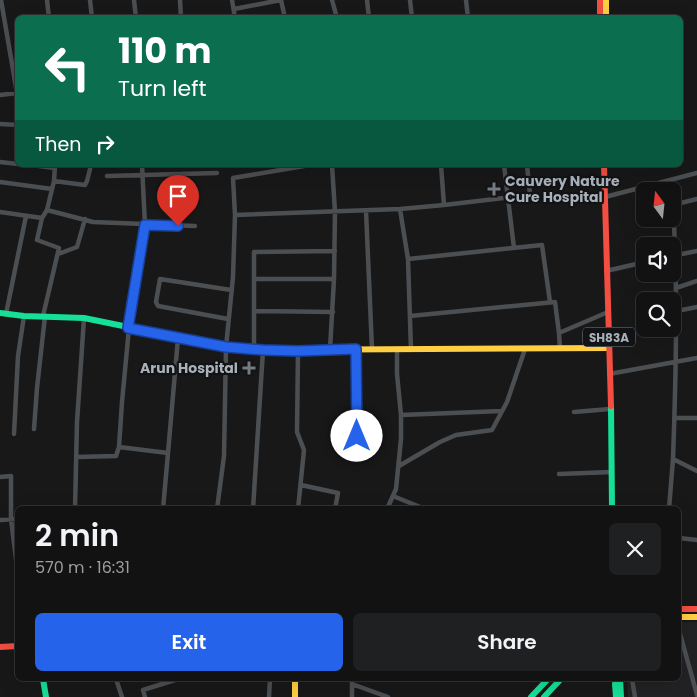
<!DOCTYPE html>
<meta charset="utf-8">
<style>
body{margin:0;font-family:Poppins,sans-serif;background:#1f2021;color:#f1f3f6;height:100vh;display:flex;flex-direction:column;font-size:19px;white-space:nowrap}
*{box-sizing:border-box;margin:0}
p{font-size:16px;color:#9c9ea0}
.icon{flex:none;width:28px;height:28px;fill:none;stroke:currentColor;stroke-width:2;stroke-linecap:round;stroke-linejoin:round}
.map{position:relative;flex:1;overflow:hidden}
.drawer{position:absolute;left:15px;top:506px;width:666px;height:175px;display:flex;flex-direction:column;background:#121213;border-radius:8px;box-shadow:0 5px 20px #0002,0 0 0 1px #313233}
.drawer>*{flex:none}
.banner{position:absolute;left:15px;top:15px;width:668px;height:152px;border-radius:8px;box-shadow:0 5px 20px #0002,0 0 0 1px #313233;background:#0b6e4f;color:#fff;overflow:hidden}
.needle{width:32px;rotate:345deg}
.fabs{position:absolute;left:636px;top:182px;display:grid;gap:10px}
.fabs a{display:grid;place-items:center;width:45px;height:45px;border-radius:8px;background:#121213;box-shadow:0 5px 20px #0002,0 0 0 1px #313233;font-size:25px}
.pin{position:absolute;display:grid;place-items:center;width:42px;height:42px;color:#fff;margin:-51px -21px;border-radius:50% 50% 50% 0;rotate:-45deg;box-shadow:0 0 5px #0007}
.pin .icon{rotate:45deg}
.me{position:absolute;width:55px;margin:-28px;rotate:0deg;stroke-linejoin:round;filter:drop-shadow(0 0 4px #0008)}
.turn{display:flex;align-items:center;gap:18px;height:105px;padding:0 20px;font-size:22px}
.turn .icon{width:65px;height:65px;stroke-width:2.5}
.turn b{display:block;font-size:35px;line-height:42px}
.then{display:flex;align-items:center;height:48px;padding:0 20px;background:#0003;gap:10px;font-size:19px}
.round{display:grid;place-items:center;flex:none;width:52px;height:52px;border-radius:8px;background:#1f2021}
.summary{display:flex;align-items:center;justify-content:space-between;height:85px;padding:0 20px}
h1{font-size:30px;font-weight:600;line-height:38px}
.primary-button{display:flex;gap:10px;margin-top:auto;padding:10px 20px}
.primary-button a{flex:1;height:58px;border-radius:8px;background:#2563eb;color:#fff;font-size:20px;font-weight:600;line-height:58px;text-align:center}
.primary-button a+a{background:#1f2021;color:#f1f3f6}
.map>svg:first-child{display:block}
.built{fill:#222225}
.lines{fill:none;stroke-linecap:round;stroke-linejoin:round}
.street{stroke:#4c4f52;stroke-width:4.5}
.fast{stroke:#16e098;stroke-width:6}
.slow{stroke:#ffcf43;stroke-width:6}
.jam{stroke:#f24e42;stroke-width:6}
.route-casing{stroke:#184099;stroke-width:12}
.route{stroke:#2563eb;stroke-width:9}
.poi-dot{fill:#767b82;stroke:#121315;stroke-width:2}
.labels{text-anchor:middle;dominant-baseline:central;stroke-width:4.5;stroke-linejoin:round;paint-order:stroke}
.shield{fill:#121315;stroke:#7c8288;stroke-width:1}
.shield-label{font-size:12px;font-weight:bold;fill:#a9b1ba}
.poi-label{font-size:14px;font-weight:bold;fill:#a9b1ba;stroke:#121315;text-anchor:start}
</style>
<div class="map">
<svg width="697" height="697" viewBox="0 0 697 697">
<rect width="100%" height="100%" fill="#181819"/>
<path class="built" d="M679 622H697V697H628L627 679H679Z"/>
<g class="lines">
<path class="street" d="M47 0 49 18
M90 0 92 18
M134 0 136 18
M180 0 181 18
M232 0 235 18
M281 0 285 18
M332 0 337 18
M367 0 369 18
M410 0 412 18
M466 0 468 18
M234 9 281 0
M0 95 17 93 1 0
M0 124 18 125
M0 162 18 164
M31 165 55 168
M142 165 145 225 129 328 122 402 119 447 168 453 178 338
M504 165 514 248
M107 176 217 173
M54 181 85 185 87 181 91 165
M0 182 52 189
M605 197 697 173
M697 199 673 205C678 290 676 374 673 459L697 471
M444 205 530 195 527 165
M47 210 93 222 195 226
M366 211 372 349
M0 212 42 218
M235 215 400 209
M58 254 77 247 85 219
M672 256 697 251
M408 259 400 209 444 205 441 165
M606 271 645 262
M254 279H334
M676 288 697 281
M255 311 333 312
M677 311 697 307
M6 314 26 216
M43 316 59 248 37 240 42 218 47 210 54 181 55 165
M410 316 555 302 559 333 608 312
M228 319 158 306 156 302 160 279 231 290
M559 333 560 348
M330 349 334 279 335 212 332 165
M356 349 357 436
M254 350V252L335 251
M411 350 408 259 542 245 550 302
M298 351 297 432 304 450 298 509
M609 374 697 358
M574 412 610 409
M401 415 502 411
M675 418H697
M34 429 37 388 45 316
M14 434 18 356 24 316
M76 457 116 456 119 447
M399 466 440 442 456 435 492 430 507 402 525 349
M559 474 612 472
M0 477 11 476V519L18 575
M301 485 338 493 335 509
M393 496 425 509
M555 508V509
M75 509 77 422 84 318
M163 509 168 453
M217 509 224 456 226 347 233 277 235 215 233 178 310 165
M253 509 263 350
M387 509 396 489 401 439V415L397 374V350
M669 509 673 459
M0 520 18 519
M679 538 697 540
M679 630 697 695
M116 679 122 697
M352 679V684L388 697
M632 679 635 697
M145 697 143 690 178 679
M269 697 270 679
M352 697V684"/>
<path class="fast" d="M0 313 24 316 84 318 226 347 265 350
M611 406 612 509
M43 679 46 697
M620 679 621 697
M615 684 616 697
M531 697 548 679
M544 697 561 679"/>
<path class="slow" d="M606 0V18
M265 350 609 348
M679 617H697
M295 679V697"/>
<path class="jam" d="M600 0V18
M604 165 611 406
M679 609H697
M0 647 18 646"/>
</g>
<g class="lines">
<g class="route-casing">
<path id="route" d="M178 226 145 225 128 328 226 347 263 350 298 351 356 349 357 436"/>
</g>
<use href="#route" class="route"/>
</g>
<g class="poi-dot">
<path d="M491.5 181.5h5v5h5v5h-5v5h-5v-5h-5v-5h5z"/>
<path d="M246.5 360.5h5v5h5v5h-5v5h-5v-5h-5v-5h5z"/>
</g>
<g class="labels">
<rect class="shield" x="583" y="327.5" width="52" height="19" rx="4"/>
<g class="shield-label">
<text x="609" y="337">SH83A</text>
</g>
<g class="poi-label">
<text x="505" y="181">Cauvery Nature<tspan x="505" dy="16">Cure Hospital</tspan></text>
<text x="238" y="368" text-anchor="end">Arun Hospital</text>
</g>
</g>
</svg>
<div class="fabs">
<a><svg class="needle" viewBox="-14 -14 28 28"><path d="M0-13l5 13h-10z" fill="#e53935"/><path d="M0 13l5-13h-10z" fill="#9c9ea0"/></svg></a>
<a><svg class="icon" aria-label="sound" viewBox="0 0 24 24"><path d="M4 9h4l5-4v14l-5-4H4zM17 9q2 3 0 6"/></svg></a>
<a><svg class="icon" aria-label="search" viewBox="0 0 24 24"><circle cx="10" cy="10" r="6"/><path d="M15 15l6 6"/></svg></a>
</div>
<div class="pin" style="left:178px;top:226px;background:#d93025"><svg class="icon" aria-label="arrive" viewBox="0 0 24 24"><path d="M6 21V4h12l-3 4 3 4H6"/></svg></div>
<svg class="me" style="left:357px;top:436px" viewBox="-20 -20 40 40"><circle r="19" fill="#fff"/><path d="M0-13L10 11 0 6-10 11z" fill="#2563eb"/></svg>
<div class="banner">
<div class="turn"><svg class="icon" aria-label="left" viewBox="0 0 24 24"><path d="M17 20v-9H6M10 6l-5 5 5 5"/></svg><div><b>110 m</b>Turn left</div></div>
<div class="then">Then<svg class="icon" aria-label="right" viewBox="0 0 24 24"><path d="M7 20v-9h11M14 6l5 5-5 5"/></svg></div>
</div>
<section class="drawer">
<div class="summary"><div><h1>2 min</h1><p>570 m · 16:31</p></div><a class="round"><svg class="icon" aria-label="close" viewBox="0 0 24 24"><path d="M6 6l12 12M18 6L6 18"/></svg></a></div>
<div class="primary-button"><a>Exit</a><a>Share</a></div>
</section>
</div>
